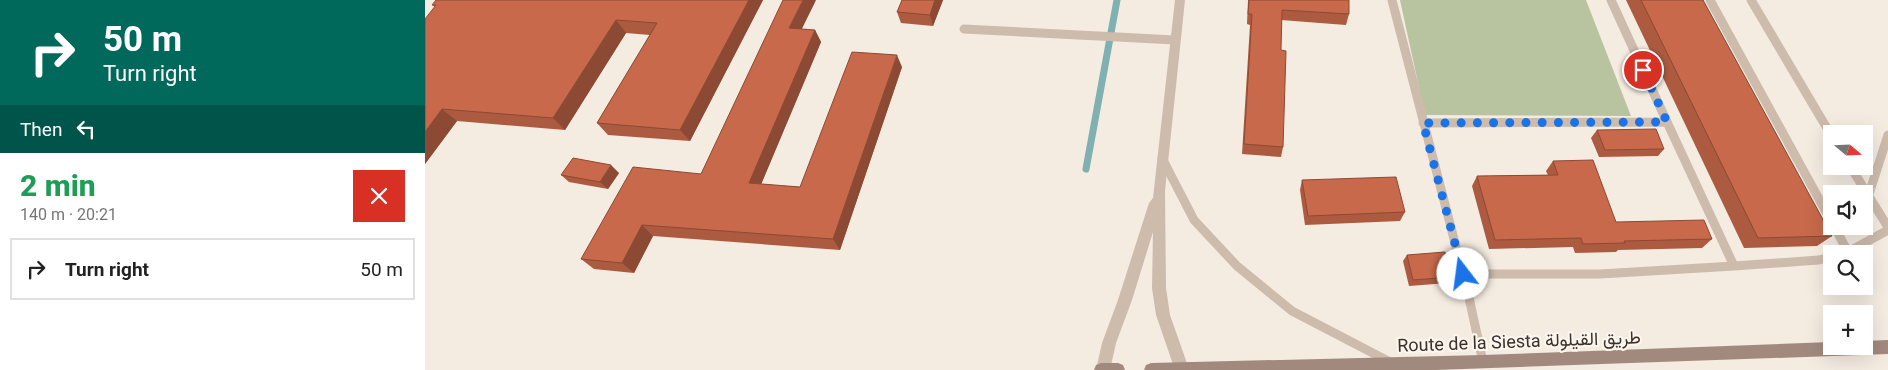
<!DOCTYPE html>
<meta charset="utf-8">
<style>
body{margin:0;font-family:Roboto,Vazirmatn,sans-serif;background:#f6f6f6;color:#222;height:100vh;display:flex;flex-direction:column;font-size:19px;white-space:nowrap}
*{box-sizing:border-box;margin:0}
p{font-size:16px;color:#767676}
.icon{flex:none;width:28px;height:28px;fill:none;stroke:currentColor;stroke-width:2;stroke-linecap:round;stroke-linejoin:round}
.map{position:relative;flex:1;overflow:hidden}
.drawer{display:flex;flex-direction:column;background:#fff;width:425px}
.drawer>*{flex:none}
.guide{background:#00695c;color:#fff;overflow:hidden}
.needle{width:32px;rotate:109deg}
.buttons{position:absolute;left:1398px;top:125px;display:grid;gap:10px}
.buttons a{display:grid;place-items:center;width:50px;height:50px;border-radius:0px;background:#fff;box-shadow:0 5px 20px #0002;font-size:25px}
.pin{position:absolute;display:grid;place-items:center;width:42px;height:42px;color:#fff;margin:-21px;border:2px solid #fff;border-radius:50%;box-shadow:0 1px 5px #0007}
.me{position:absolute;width:55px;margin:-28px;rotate:345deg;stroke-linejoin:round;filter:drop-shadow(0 0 4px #0008)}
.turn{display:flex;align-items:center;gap:18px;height:105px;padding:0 20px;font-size:22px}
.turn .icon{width:65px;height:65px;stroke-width:2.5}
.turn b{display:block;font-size:35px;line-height:42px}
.then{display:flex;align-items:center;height:48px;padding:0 20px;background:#0003;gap:10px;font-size:19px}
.round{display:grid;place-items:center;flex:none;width:52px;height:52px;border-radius:0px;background:#f6f6f6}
.head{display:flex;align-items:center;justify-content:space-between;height:85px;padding:0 20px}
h1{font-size:30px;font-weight:800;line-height:38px;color:#1e9e55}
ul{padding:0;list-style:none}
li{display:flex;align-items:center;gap:15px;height:62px;margin:0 10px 8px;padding:0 10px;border:2px solid #e0e0e0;border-radius:0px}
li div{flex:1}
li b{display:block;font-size:19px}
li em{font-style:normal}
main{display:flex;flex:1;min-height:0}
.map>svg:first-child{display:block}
.green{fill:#b8c4a0}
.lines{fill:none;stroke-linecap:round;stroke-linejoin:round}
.stream{stroke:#7fb0b2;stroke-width:7}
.service{stroke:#cdbbac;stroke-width:9}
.tertiary{fill:#cdbbac;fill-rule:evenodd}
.secondary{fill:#a18a7d;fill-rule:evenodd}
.wall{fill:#ac5a40}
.shaded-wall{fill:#8c4a34}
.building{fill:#c8694b;stroke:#8c4a34}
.route{stroke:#1a73e8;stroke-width:9;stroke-dasharray:0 16.2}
.labels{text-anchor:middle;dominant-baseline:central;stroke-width:4.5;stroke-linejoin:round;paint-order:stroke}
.street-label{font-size:18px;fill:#3b302b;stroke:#fbf5ee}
</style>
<main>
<section class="drawer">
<div class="guide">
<div class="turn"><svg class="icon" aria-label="right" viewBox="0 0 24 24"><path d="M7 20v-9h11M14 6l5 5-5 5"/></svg><div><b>50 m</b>Turn right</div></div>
<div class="then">Then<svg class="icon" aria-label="left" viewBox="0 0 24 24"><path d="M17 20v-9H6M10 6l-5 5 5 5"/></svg></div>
</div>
<div class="head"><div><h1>2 min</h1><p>140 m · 20:21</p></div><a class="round" style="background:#d93025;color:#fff"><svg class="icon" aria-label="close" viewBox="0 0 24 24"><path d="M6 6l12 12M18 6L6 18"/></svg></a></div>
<ul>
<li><svg class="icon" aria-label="right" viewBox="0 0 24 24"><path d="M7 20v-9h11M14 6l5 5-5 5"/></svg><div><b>Turn right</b></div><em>50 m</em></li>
</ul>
</section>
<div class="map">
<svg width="1463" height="370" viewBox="0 0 1463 370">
<rect width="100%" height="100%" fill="#f4ebe1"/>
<path class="green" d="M975 0H1161L1206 116 1000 115Z"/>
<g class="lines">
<path class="stream" d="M661 169 692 0"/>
<path class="service" d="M967 0 1043 293 1058 362
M1285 0 1406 221
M1326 0 1406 135
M539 29 750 40
M998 123 1242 122 1186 0
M737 158 769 220 812 266 867 311 965 362
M1425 166 1463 227
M1443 197 1463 135
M1409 226 1423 252 1417 254
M1423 252 1463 230
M1309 266 1394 260 1406 257
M1038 274H1175L1309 266 1242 122"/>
<path class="tertiary" d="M750 0H760L740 191 741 288 745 315 764 369 750 370 731 315 727 288 728 232 707 300 691 343 685 370H671L677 343 693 300 724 203 728 198Z"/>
<path class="secondary" d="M1463 340V354L1010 370H719L721 365 726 363 1058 355 1406 342V346H1439V341Z
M676 363H693L698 365 700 370H669L671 365Z"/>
</g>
<path class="wall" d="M338 0 265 141 183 135 172 123 225 35 201 33 140 130 32 121 0 164 10 7 7 5Z
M391 0 376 29 390 30 396 42 336 184 375 187 477 67 415 250 228 236 209 273 169 269 156 259 276 174Z
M477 0H518L508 26 476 23 472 12Z
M823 0H924V14L921 25 856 20V50L858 147 856 157 817 154 825 25 822 24Z
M1201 0H1278L1407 236 1392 246 1319 248Z
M1172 130 1239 149 1233 156 1174 157 1166 138Z
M1128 161 1191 222 1287 239 1277 248 1193 250 1191 252 1150 253 1148 247 1064 249 1047 186 1052 176 1123 175 1121 171Z
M194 173 183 189 144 182 136 175Z
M877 180 980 212 975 221 880 225 875 190Z
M982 255 1027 277 1023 283 984 286 978 261Z"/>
<path class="shaded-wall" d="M324 0H338L265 141 255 130Z
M378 0H391L371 41 364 28Z
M510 0H518L508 26 505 15Z
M191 20 201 33 140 130 128 118Z
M390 30 396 42 332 194 324 183Z
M472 55 477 67 415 250 408 239Z
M17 109 32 121 0 164V132Z
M186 165 194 173 183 189 175 182Z
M217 225 228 236 209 273 197 263Z"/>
<path class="building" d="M11 0H324L255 130 172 123 232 23 191 20 128 118 17 109 0 132V19L11 5H7Z
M358 0H378L364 28 390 30 324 183 375 187 427 52 472 55 408 239 217 225 197 263 156 259 208 167 276 174Z
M477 0H510L505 15 472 12Z
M824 0H924V14L857 10 856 50 861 51 858 147 819 144 827 14H823Z
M1216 0H1278L1407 236 1333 238Z
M1231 129 1239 149 1180 150 1172 130Z
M148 158 186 165 175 182 136 175Z
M1168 160 1191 222 1279 220 1287 239 1199 241 1200 243 1158 244 1156 238 1070 240 1052 176 1133 175 1128 161Z
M971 177 980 212 883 216 877 180Z
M1020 252 1027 277 988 280 982 255Z"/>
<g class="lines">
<path class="route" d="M1038 274 998 123 1242 122 1218 70"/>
</g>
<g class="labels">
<g class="street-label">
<text transform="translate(1094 341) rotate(-2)">Route de la Siesta طريق القيلولة</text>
</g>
</g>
</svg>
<div class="buttons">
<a><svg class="needle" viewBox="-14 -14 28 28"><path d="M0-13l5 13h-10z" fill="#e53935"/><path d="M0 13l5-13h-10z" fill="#767676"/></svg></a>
<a><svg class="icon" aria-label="sound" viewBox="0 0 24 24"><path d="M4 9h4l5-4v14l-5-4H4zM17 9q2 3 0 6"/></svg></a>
<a><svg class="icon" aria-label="search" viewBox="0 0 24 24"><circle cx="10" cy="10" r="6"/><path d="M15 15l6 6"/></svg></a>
<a>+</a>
</div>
<div class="pin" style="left:1218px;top:70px;background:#d93025"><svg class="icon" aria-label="arrive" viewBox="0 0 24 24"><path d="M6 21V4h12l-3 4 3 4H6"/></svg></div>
<svg class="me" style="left:1038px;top:274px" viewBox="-20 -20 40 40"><circle r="19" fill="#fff"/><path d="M0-13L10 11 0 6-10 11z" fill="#1a73e8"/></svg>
</div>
</main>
